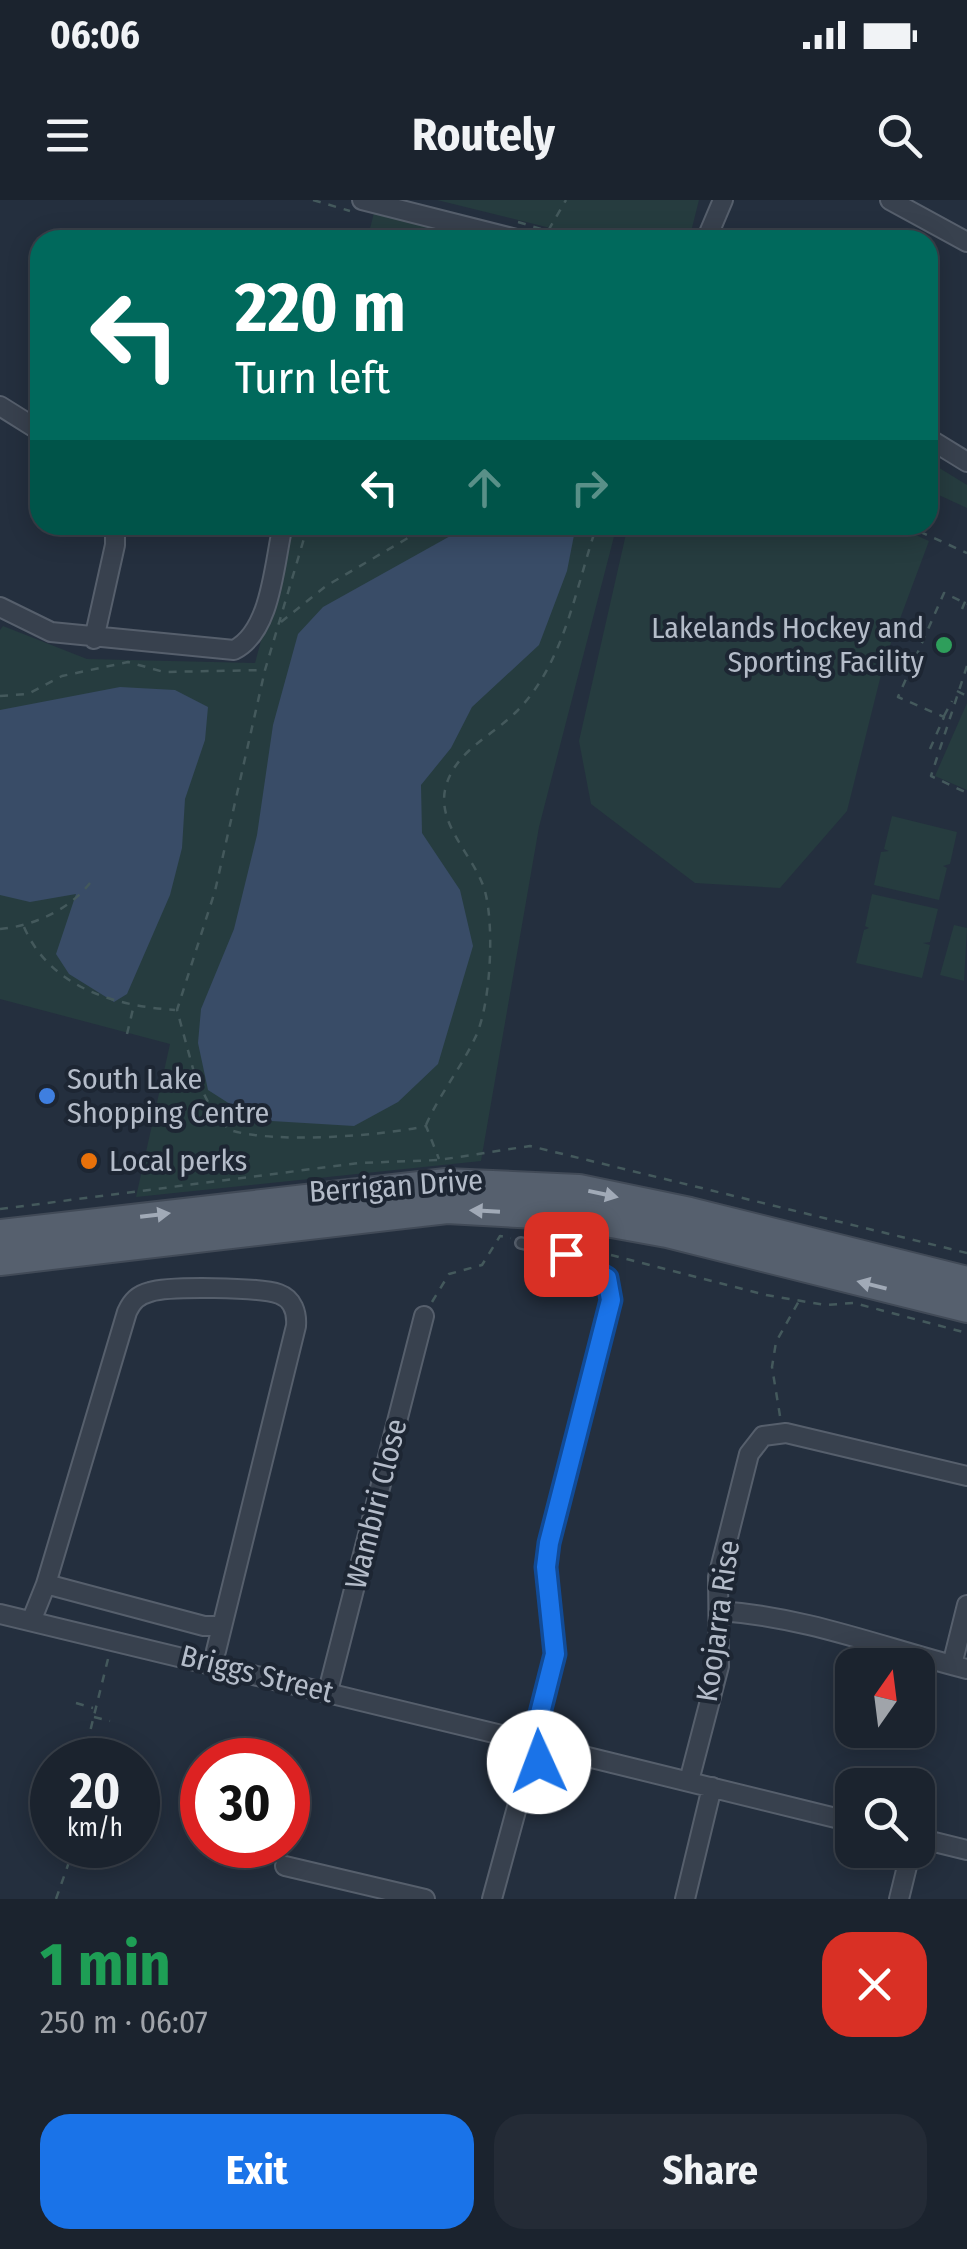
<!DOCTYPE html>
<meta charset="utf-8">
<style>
body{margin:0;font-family:"Fira Sans Condensed",sans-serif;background:#242b36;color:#f1f3f6;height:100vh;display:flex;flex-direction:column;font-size:38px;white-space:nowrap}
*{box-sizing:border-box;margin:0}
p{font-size:32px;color:#a0a4aa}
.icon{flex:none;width:55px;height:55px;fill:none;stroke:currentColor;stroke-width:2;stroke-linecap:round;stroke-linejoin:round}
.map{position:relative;height:1699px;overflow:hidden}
.details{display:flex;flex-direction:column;background:#1b232e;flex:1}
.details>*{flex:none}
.top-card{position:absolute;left:30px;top:30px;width:908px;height:305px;border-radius:30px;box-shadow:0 5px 25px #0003,0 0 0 2px #39404a;background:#00695c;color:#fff;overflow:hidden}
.needle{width:65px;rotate:14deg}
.fabs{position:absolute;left:835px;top:1448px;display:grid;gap:20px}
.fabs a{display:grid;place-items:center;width:100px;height:100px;border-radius:20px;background:#1b232e;box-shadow:0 5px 25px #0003,0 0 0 2px #39404a;font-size:50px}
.speed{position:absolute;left:30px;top:1538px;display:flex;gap:20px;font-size:50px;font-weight:700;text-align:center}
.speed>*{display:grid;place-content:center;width:130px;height:130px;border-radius:50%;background:#1b232e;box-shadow:0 5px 25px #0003,0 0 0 2px #39404a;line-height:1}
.speed small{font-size:25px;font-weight:400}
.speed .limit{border:15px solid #d22;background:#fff;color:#111}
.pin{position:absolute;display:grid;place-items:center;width:85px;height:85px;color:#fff;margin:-42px;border-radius:20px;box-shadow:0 5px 15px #0006}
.me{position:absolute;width:110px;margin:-55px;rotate:358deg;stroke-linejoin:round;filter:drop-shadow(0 0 8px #0008)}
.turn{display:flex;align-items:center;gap:35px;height:210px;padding:0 40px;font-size:45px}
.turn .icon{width:130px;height:130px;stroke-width:2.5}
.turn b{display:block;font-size:70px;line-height:85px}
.lanes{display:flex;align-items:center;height:95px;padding:0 40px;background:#0003;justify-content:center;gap:50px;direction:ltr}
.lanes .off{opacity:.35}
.round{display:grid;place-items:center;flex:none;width:105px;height:105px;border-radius:30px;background:#242b36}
.head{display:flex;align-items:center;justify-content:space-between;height:170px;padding:0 40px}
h1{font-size:60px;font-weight:700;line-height:75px;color:#1e9e55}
.action{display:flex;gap:20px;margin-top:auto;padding:20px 40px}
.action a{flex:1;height:115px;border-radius:30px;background:#1a73e8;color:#fff;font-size:40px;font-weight:700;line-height:115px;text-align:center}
.action a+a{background:#242b36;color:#f1f3f6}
.status{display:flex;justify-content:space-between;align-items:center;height:70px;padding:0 50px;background:#1b232e;direction:ltr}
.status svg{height:28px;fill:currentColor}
header{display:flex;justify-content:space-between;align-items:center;height:130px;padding:0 40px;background:#1b232e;font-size:45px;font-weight:700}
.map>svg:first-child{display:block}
.green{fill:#263c3f}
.water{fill:#394c67}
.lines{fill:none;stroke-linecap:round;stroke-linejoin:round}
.service-casing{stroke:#565f6c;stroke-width:14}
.minor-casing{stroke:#565f6c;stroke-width:22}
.primary-casing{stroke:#414a57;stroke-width:32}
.path{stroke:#44595c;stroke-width:2.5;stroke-dasharray:8 8;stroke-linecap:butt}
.service{stroke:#38414e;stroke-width:9}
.minor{stroke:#38414e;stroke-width:18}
.primary{stroke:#56606e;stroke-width:28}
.oneway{fill:#a1aab7}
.route-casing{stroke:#114b97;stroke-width:25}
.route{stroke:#1a73e8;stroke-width:18}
.leisure-dot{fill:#2e9e5b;stroke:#1d2633;stroke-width:4}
.shop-dot{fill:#3f7fe0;stroke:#1d2633;stroke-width:4}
.food-dot{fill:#e8710a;stroke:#1d2633;stroke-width:4}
.labels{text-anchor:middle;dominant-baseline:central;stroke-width:8;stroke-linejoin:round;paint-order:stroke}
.poi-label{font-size:30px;fill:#b4bcc9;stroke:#1d2633;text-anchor:start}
.street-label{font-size:30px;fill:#b4bcc9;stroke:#1d2633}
</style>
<div class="status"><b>06:06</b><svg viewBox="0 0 49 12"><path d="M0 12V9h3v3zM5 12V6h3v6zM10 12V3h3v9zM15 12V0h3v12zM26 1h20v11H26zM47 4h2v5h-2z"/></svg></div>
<header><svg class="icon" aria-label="menu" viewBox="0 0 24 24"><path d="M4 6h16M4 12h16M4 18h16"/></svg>Routely<svg class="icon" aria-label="search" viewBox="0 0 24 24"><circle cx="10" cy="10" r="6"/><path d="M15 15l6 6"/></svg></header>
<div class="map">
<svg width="967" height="1699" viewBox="0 0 967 1699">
<rect width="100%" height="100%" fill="#242f3e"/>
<path class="green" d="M437 0H699L689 40H578L558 30Z
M375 9 510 40H367Z
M928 261 967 285V308L928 290Z
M292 325H617L539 627 481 961 136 997 170 844 0 799V430L3 426 87 459 255 463Z
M628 325H894L929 341 885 459 847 611 780 688 695 683 591 604 579 541Z
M967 503V590L935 576Z
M892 616 957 632 950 664 943 666 947 668 939 700 874 685 881 652 889 651 884 649Z
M872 694 938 709 930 742 923 743 930 745 922 778 856 763 864 730 869 728 865 726Z
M954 725 967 728 964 781 940 775Z"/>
<path class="water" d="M470 325H576L567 371 539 445 472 507 451 548 421 585 422 633 460 690 473 746 438 864 398 902 354 926 255 920 208 890 198 843 201 809 234 729 257 635 273 525 298 434 323 407Z
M120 487 175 490 208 507 205 540 185 599 182 648 170 695 127 794 114 802 69 774 56 754 76 694 30 702 0 695V510Z"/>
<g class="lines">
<g class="service-casing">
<path id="service" d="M521 1043 566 1053 607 1079"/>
</g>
<g class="minor-casing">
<path id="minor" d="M362 0 520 40
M890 0 967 42
M706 40 723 0
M0 206 40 231
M928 238 967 262
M0 407 51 432 234 450C272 431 274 362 283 325
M94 439 115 345V325
M720 1411C807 1417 884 1448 967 1469
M0 1414 514 1538
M32 1419 46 1384
M216 1451 296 1126C297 1113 293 1099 279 1094 260 1087 168 1086 150 1092 138 1095 132 1101 127 1112L46 1384 204 1426H222
M952 1465 967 1405
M328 1491 424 1116
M513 1544a19 19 0 1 1 38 0a19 19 0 1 1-38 0Z
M537 1525 555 1454 546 1367 549 1343 611 1100 607 1079
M551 1548 852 1622
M689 1581 719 1466 718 1377 749 1254 763 1236 786 1233 967 1276
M918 1638 967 1650
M285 1666 425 1699
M492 1699 529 1563
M685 1699 712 1587
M899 1699 911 1650"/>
</g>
<g class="primary-casing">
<path id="primary" d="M0 1034 446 983 579 989 690 1012 967 1081
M0 1061 447 1009 573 1016 667 1033 967 1108"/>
</g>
<path class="path" d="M313 0 350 11
M518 22 548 31 566 0
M400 40 402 27
M308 325 265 470 215 691 177 810 195 876 215 916 230 930C273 944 381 936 426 926L439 959
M905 325 967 353
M962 409 967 397
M281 422 326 386 430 325
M888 465 907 473
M967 466 931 576 967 593
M957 491 967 496
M0 496 28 494 62 476 128 462 164 472 264 470
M944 516 952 501
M930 549 944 517 898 497 944 393 967 404
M24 727C50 787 114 806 175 810
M0 729C33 726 69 710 90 683
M127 834 133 809
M426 925C439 895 461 868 475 838 491 806 495 722 484 688 473 655 438 626 445 590 453 552 491 537 516 512 565 463 575 389 597 325
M0 1009 359 963 439 960 530 946 967 1053
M580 1047 766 1095 825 1105 854 1103 967 1133
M432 1102 449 1074 482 1065 500 1036 511 1038
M780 1216 772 1167 776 1142 799 1101
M76 1503 93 1508
M94 1517 110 1521
M83 1560 109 1455
M56 1699 75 1645"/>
<use href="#service" class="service"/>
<use href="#minor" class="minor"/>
<use href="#primary" class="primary"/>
</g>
<defs><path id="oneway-solid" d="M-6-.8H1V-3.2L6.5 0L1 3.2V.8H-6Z" transform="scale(2.5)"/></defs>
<g class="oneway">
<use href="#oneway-solid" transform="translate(603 994) rotate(12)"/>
<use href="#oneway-solid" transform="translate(485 1011) rotate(-177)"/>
<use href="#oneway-solid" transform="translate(155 1015) rotate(-7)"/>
<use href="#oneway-solid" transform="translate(872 1085) rotate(-166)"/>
</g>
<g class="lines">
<g class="route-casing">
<path id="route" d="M539 1562C556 1552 555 1534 537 1525L555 1454 546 1367 549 1343 611 1100 607 1078 566 1054"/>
</g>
<use href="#route" class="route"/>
</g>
<circle class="leisure-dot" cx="944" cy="445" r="10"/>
<circle class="shop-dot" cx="47" cy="896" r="10"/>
<circle class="food-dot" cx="89" cy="961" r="10"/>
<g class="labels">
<g class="poi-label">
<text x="924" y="428" text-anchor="end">Lakelands Hockey and<tspan x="924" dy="34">Sporting Facility</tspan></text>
<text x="67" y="879">South Lake<tspan x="67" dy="34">Shopping Centre</tspan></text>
<text x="109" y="961">Local perks</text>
</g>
<g class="street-label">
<text transform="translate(396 986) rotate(-4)">Berrigan Drive</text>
<text transform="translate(376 1304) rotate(-76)">Wambiri Close</text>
<text transform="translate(718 1421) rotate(-82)">Koojarra Rise</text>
<text transform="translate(257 1474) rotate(14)">Briggs Street</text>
</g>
</g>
</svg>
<div class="fabs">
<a><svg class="needle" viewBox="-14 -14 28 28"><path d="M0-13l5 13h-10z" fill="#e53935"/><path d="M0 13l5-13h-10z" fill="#a0a4aa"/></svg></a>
<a><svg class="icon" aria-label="search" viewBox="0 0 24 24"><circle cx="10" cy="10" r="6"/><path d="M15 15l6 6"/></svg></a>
</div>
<div class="speed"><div>20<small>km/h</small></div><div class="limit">30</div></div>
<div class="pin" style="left:566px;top:1054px;background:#d93025"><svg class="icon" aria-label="arrive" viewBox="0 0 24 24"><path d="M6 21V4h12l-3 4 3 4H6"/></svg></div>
<svg class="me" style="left:539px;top:1562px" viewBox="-20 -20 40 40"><circle r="19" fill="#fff"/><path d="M0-13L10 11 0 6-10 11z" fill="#1a73e8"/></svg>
<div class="top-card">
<div class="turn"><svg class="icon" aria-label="left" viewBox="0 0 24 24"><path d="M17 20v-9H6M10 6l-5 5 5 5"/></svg><div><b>220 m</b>Turn left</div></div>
<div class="lanes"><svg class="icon" aria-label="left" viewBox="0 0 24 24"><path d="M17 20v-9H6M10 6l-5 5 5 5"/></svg><svg class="icon off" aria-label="ahead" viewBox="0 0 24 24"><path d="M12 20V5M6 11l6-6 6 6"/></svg><svg class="icon off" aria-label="right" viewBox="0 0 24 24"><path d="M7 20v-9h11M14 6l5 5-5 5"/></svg></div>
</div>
</div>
<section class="details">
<div class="head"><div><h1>1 min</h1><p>250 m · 06:07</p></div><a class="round" style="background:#d93025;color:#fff"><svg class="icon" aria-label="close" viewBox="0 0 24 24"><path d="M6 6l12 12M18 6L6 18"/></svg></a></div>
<div class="action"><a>Exit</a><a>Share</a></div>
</section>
